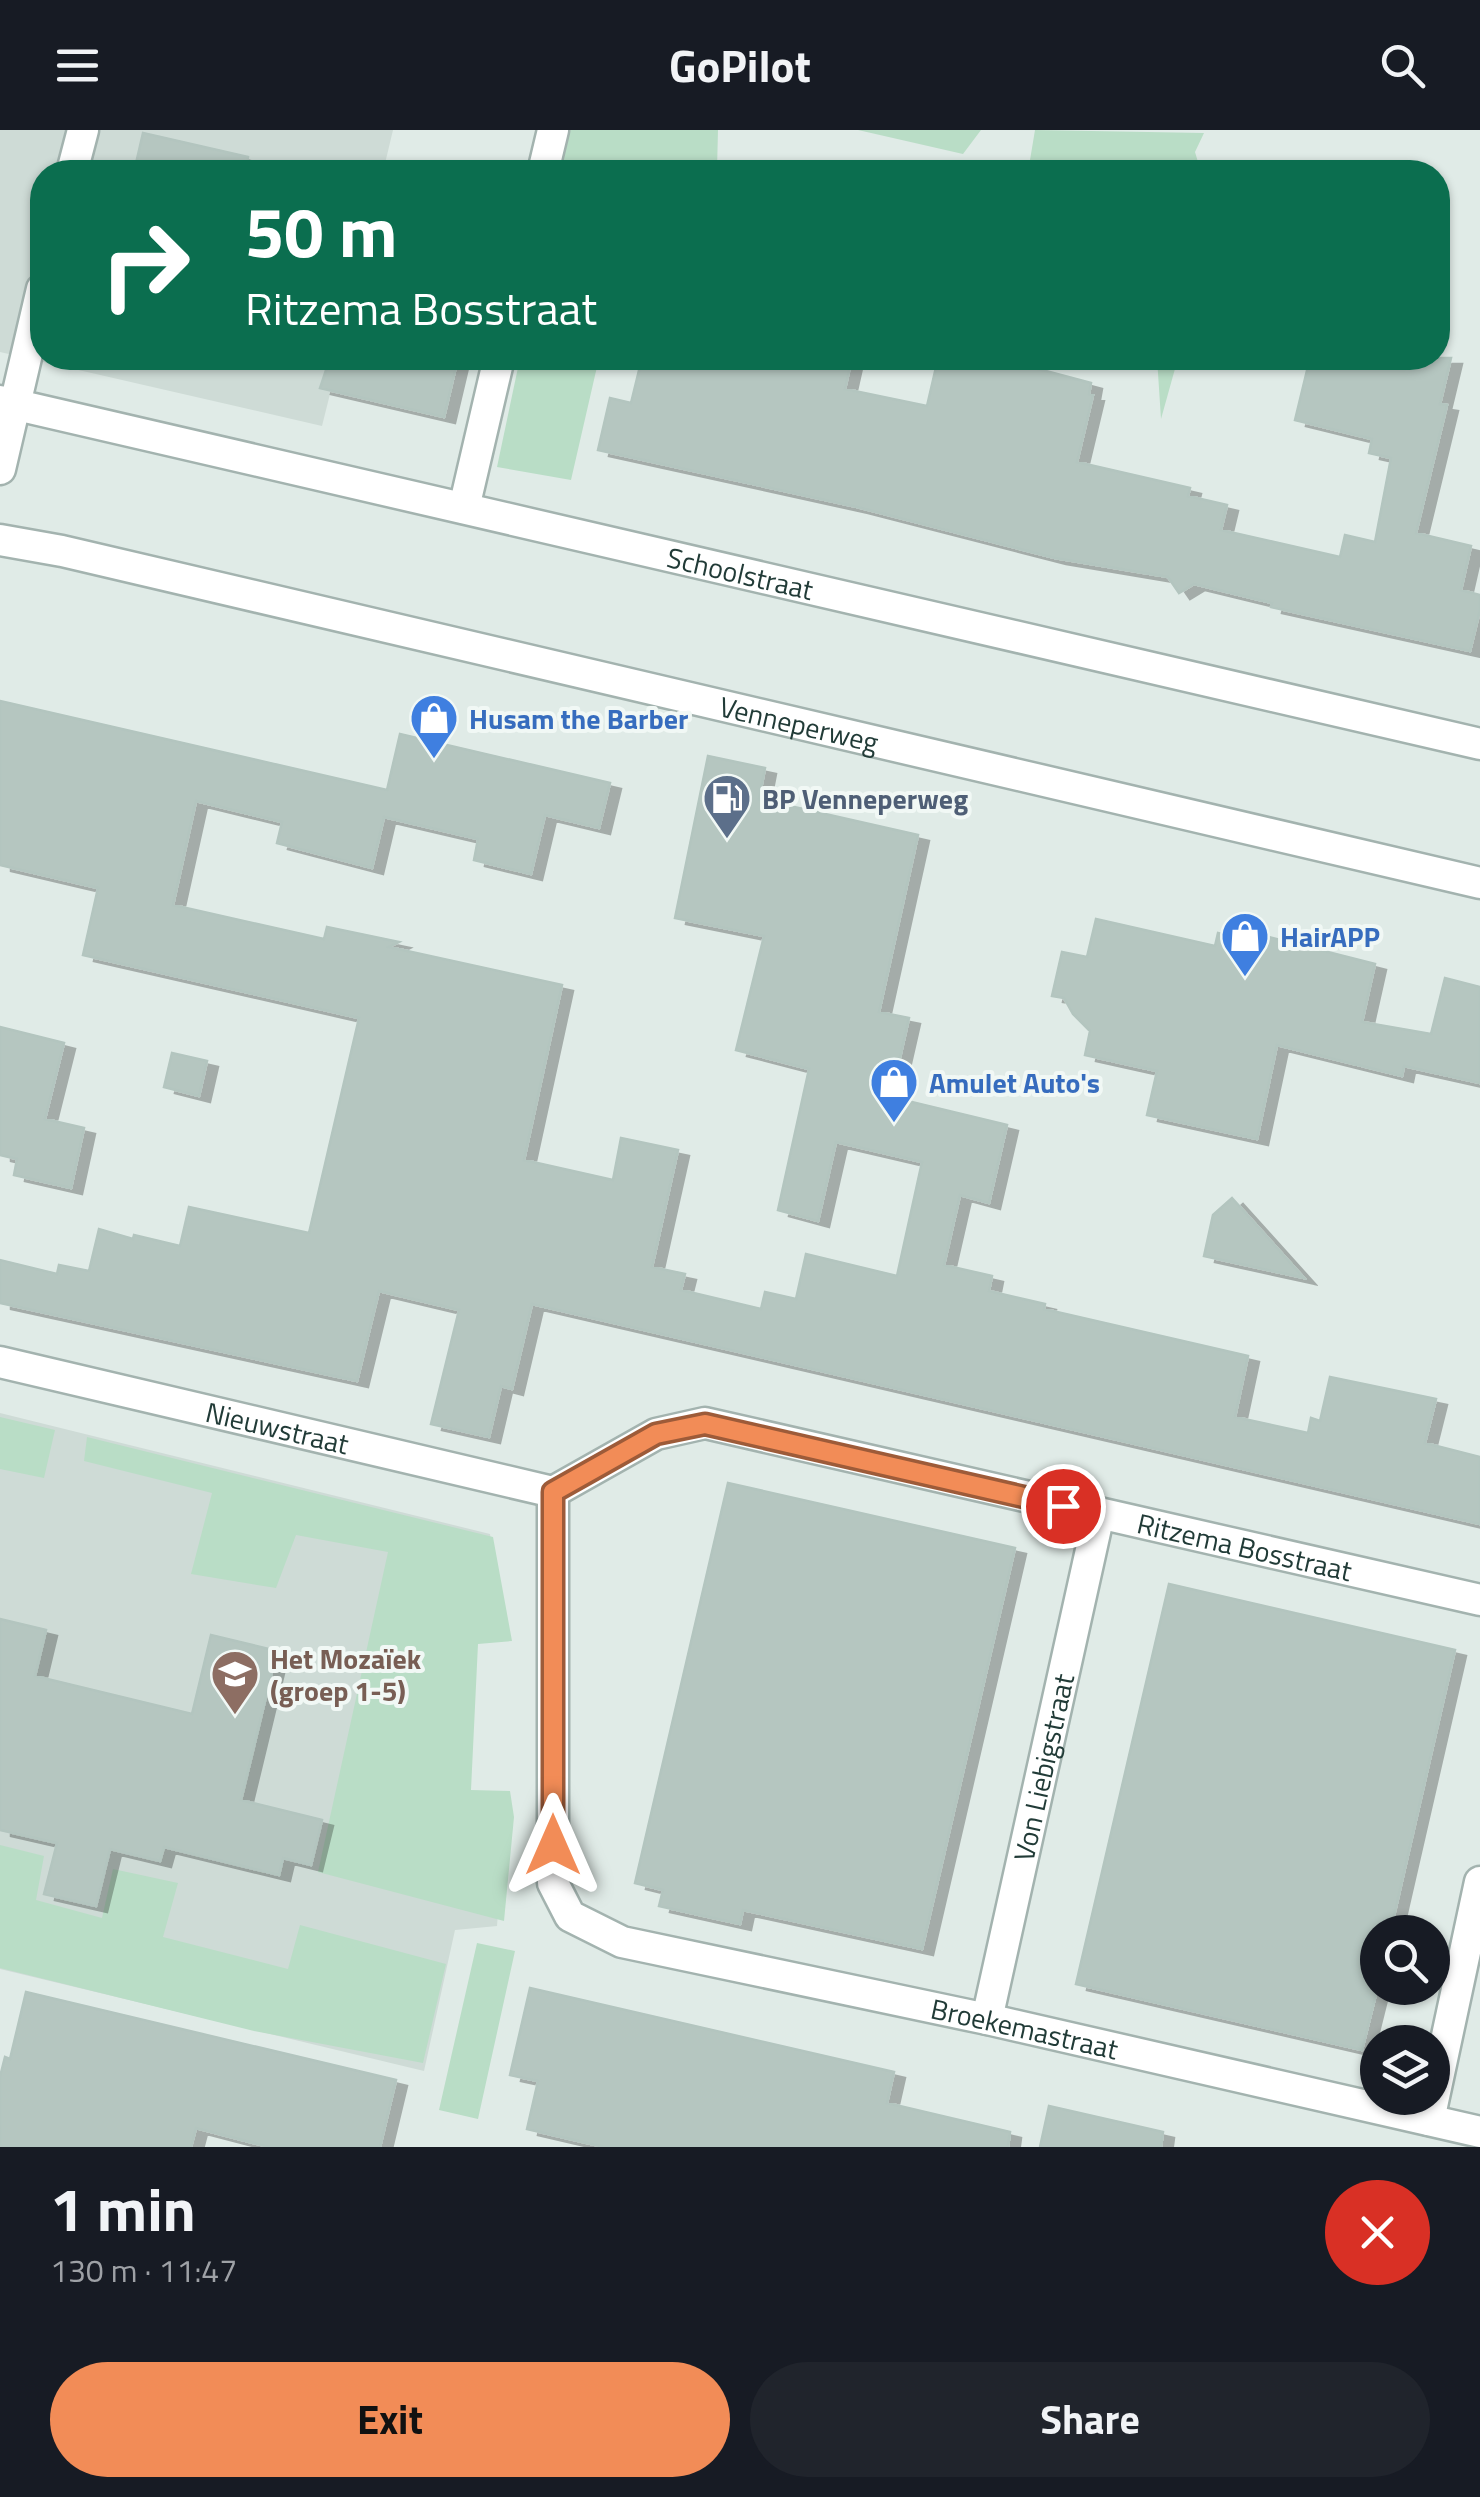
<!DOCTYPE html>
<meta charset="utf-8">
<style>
body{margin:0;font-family:"Titillium Web",sans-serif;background:#20242c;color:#f1f3f6;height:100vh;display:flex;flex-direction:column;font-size:38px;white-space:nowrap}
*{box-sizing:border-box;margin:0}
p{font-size:32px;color:#9ea1a6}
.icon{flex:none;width:55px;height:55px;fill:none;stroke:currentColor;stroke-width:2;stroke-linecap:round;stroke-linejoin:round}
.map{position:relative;height:2017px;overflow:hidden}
.panel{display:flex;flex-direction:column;background:#171b24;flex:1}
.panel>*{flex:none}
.hud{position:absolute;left:30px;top:30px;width:1420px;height:210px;border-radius:40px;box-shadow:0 2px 8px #0004;background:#0b6e4f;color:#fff;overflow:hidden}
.tools{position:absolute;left:1360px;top:1785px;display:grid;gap:20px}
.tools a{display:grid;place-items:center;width:90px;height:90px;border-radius:50%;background:#171b24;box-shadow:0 2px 8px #0004;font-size:50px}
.pin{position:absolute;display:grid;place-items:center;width:85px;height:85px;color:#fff;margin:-42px;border:5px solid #fff;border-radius:50%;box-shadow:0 2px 10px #0007}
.me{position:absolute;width:110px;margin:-55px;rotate:0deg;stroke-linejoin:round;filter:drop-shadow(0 0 8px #0008)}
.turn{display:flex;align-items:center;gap:35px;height:210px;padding:0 50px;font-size:45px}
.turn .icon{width:130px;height:130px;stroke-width:2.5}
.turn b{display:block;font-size:70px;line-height:85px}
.round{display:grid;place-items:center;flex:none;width:105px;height:105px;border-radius:52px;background:#20242c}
.headline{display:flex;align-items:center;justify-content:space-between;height:170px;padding:0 50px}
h1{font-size:60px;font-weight:700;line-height:75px}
.button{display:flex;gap:20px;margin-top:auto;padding:20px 50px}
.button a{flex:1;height:115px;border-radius:60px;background:#f28c57;color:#111;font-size:40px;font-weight:700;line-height:115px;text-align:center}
.button a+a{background:#20242c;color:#f1f3f6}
header{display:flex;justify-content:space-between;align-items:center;height:130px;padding:0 50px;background:#171b24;font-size:45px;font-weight:700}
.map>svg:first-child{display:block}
.built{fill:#cedbd6}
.green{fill:#b9ddc6}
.building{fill:#b5c6c0;stroke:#b3c5bf;stroke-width:2.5;filter:url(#shadow)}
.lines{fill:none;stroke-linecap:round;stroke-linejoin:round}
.minor-casing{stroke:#a3b3af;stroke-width:35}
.minor{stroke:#fff;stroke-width:30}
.route-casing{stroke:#9d5b39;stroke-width:25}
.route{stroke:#f28c57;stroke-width:18}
.labels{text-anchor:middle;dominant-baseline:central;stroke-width:8;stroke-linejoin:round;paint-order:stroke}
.street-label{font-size:28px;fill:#213b37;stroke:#f1f8f5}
.shop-label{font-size:28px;font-weight:bold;fill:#366cbe;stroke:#f1f8f5;text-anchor:start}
.service-label{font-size:28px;font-weight:bold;fill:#4e5e75;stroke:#f1f8f5;text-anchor:start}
.education-label{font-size:28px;font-weight:bold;fill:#785e54;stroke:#f1f8f5;text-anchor:start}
</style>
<header><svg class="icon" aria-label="menu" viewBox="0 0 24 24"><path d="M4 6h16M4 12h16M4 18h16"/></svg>GoPilot<svg class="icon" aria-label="search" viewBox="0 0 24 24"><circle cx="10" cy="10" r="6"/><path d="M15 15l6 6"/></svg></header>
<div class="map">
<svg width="1480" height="2017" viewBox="0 0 1480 2017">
<defs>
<filter id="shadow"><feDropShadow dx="11" dy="6" stdDeviation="0" flood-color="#0004"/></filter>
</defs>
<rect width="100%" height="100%" fill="#e0ebe7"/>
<path class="built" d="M0 0H393L383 42H42V228H339L322 296 0 222Z
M0 1283 490 1404 506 1507 474 1509 467 1664 507 1665 497 1796 455 1800 424 1941 0 1839Z"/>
<path class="green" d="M568 0H718L717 40 559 42Z
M858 0H981L963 24Z
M1035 0 1204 3 1195 22 1201 42H1028Z
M520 228H599L571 350 497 337Z
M1157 228H1178L1161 289Z
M0 1287 55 1300 44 1348 0 1339Z
M87 1307 493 1407 512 1511 478 1514 471 1660 510 1661 514 1687 504 1791 318 1742 388 1422 296 1405 276 1458 191 1444 212 1363 84 1331Z
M0 1715 44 1726 36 1770 102 1788 113 1739 178 1753 163 1807 288 1839 300 1795 446 1834 423 1933 254 1901 0 1838Z
M477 1813 515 1821 478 1989 439 1980Z"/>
<path class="building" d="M143 3 248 27 246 42H134Z
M330 228H458L444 287 320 258Z
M642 228H852L845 259 927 276 937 233 948 228H997L1091 253 1089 264 1093 265 1077 332 1190 358 1188 366 1227 375 1221 400 1340 427 1345 405 1375 412 1391 328 1369 323 1372 309 1295 290 1310 228H1451L1440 274 1447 275 1416 403 1471 416 1461 460 1480 465V480L1470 521 1271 477 1272 473 1194 454 1179 463 1168 447 1055 428 857 377 598 320 610 268 631 273Z
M0 571 387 660 400 604 610 653 599 698 545 685 531 744 474 730 478 709 384 687 372 738 277 713 282 692 196 671 173 775 324 809 327 797 399 812 389 817 562 855 524 1030 613 1050 621 1008 678 1020 652 1137 685 1144 681 1160 761 1179 765 1162 796 1169 806 1124 897 1146 922 1032 836 1012 818 1091 778 1080 809 939 736 920 764 806 675 788 708 626 765 638 759 669 918 705 879 882 909 888 891 967 1007 995 989 1073 960 1065 944 1135 992 1146 989 1161 1045 1174 1044 1179 1248 1226 1235 1287 1308 1303 1311 1288 1320 1291 1330 1247 1436 1269 1425 1313 1480 1327V1394L532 1174 512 1259 501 1256 489 1307 431 1294 459 1180 379 1161 357 1251 0 1173V1130L57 1144 59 1135 89 1141 99 1099 133 1109 134 1105 180 1116 189 1077 309 1103 359 888 83 825 98 758 0 735Z
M1096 789 1215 816 1218 803 1248 810 1249 802 1375 834 1362 892 1431 904 1445 848 1480 857V953L1404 936 1402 946 1277 915 1257 1009 1147 985 1157 941 1085 925 1090 901 1073 884 1064 868 1052 866 1062 822 1087 827Z
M0 897 64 913 45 989 84 998 71 1058 14 1045 17 1029 0 1025Z
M172 923 207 931 199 966 164 957Z
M1232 1068 1304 1148 1204 1126 1213 1085Z
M728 1353 1015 1418 922 1819 743 1780 740 1794 659 1776 663 1760 635 1753Z
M1169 1454 1455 1520 1391 1799 1378 1796V1856L1362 1920 1076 1854Z
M0 1489 46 1500 35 1546 192 1584 211 1505 277 1521 241 1670 322 1690 311 1735 283 1728 279 1745 164 1717 160 1731 110 1719 96 1776 44 1764 57 1713 0 1700Z
M530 1858 894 1942 887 1973 1010 2002 1008 2017H604L527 1999 538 1951 510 1945Z
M26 1862 396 1950 380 2017H269L196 1998 191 2017H0V1947L5 1927 10 1929Z
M1049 1976 1163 2002 1161 2017H1040Z"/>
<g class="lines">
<g class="minor-casing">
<g id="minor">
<path d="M72 42 83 0"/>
<path d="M543 42 553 0"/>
<path id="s1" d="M0 271 1480 614"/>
<path d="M0 339 42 159"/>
<path d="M464 378 499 228"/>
<path id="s2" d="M0 410 62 421 1480 753"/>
<path id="s3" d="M0 1232 553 1362"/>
<path id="s4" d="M553 1362V1753L570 1786 622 1812 987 1889 1480 2002"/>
<path id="s5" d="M553 1362 656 1304 705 1293 1480 1470"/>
<path id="s6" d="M987 1889 1099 1384"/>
<path d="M1429 1990 1480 1752"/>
</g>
</g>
<use href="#minor" class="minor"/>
</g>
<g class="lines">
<g class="route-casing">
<path id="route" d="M553 1715V1362L656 1304 705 1294 1063 1376"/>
</g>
<use href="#route" class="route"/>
</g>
<defs>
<g id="shop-pin" transform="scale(2.5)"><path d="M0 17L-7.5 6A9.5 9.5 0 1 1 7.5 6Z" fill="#3f7fe0" stroke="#f1f8f5"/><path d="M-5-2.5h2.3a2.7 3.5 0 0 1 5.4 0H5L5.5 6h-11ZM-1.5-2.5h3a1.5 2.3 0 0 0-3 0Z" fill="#fff"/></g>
<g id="fuel-pin" transform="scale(2.5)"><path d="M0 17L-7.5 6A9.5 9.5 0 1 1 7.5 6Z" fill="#5c6f8a" stroke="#f1f8f5"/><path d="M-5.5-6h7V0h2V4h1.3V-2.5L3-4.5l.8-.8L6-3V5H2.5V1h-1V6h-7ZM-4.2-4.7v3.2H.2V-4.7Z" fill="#fff"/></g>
<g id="school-pin" transform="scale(2.5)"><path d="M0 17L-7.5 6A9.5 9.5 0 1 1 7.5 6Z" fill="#8d6e63" stroke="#f1f8f5"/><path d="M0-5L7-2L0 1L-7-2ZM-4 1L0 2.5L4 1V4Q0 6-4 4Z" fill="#fff"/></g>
</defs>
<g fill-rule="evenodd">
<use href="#shop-pin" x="434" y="588"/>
<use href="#fuel-pin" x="727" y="668"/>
<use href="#shop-pin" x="1245" y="806"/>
<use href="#shop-pin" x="894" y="952"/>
<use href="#school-pin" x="235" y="1544"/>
</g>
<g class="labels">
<g class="street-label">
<text stroke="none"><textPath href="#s1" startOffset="760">Schoolstraat</textPath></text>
<text stroke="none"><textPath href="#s2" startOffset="820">Venneperweg</textPath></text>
<text stroke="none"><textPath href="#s3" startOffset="285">Nieuwstraat</textPath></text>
<text stroke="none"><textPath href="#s5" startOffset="722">Ritzema Bosstraat</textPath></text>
<text stroke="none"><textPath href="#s6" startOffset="258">Von Liebigstraat</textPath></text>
<text stroke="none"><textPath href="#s4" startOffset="898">Broekemastraat</textPath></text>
</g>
<g class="shop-label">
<text x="469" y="588">Husam the Barber</text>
<text x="1280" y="806">HairAPP</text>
<text x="929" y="952">Amulet Auto's</text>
</g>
<g class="service-label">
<text x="762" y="668">BP Venneperweg</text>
</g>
<g class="education-label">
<text x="270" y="1528">Het Mozaïek<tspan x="270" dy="32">(groep 1-5)</tspan></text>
</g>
</g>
</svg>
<div class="tools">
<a><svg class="icon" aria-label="search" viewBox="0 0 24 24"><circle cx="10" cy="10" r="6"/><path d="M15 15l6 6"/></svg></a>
<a><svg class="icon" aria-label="layers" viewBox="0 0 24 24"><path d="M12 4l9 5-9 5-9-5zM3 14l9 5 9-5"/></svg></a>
</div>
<div class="pin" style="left:1063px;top:1376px;background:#d93025"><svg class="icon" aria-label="arrive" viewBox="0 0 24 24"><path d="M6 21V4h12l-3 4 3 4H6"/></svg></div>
<svg class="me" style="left:553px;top:1715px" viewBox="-20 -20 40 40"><path d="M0-17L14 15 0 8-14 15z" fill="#f28c57" stroke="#fff" stroke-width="4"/></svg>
<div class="hud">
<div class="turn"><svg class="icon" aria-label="right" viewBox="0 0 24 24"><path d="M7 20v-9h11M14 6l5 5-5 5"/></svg><div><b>50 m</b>Ritzema Bosstraat</div></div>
</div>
</div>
<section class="panel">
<div class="headline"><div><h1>1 min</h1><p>130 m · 11:47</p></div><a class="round" style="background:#d93025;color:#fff"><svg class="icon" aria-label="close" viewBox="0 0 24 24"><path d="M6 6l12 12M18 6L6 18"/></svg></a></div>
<div class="button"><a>Exit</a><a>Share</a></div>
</section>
